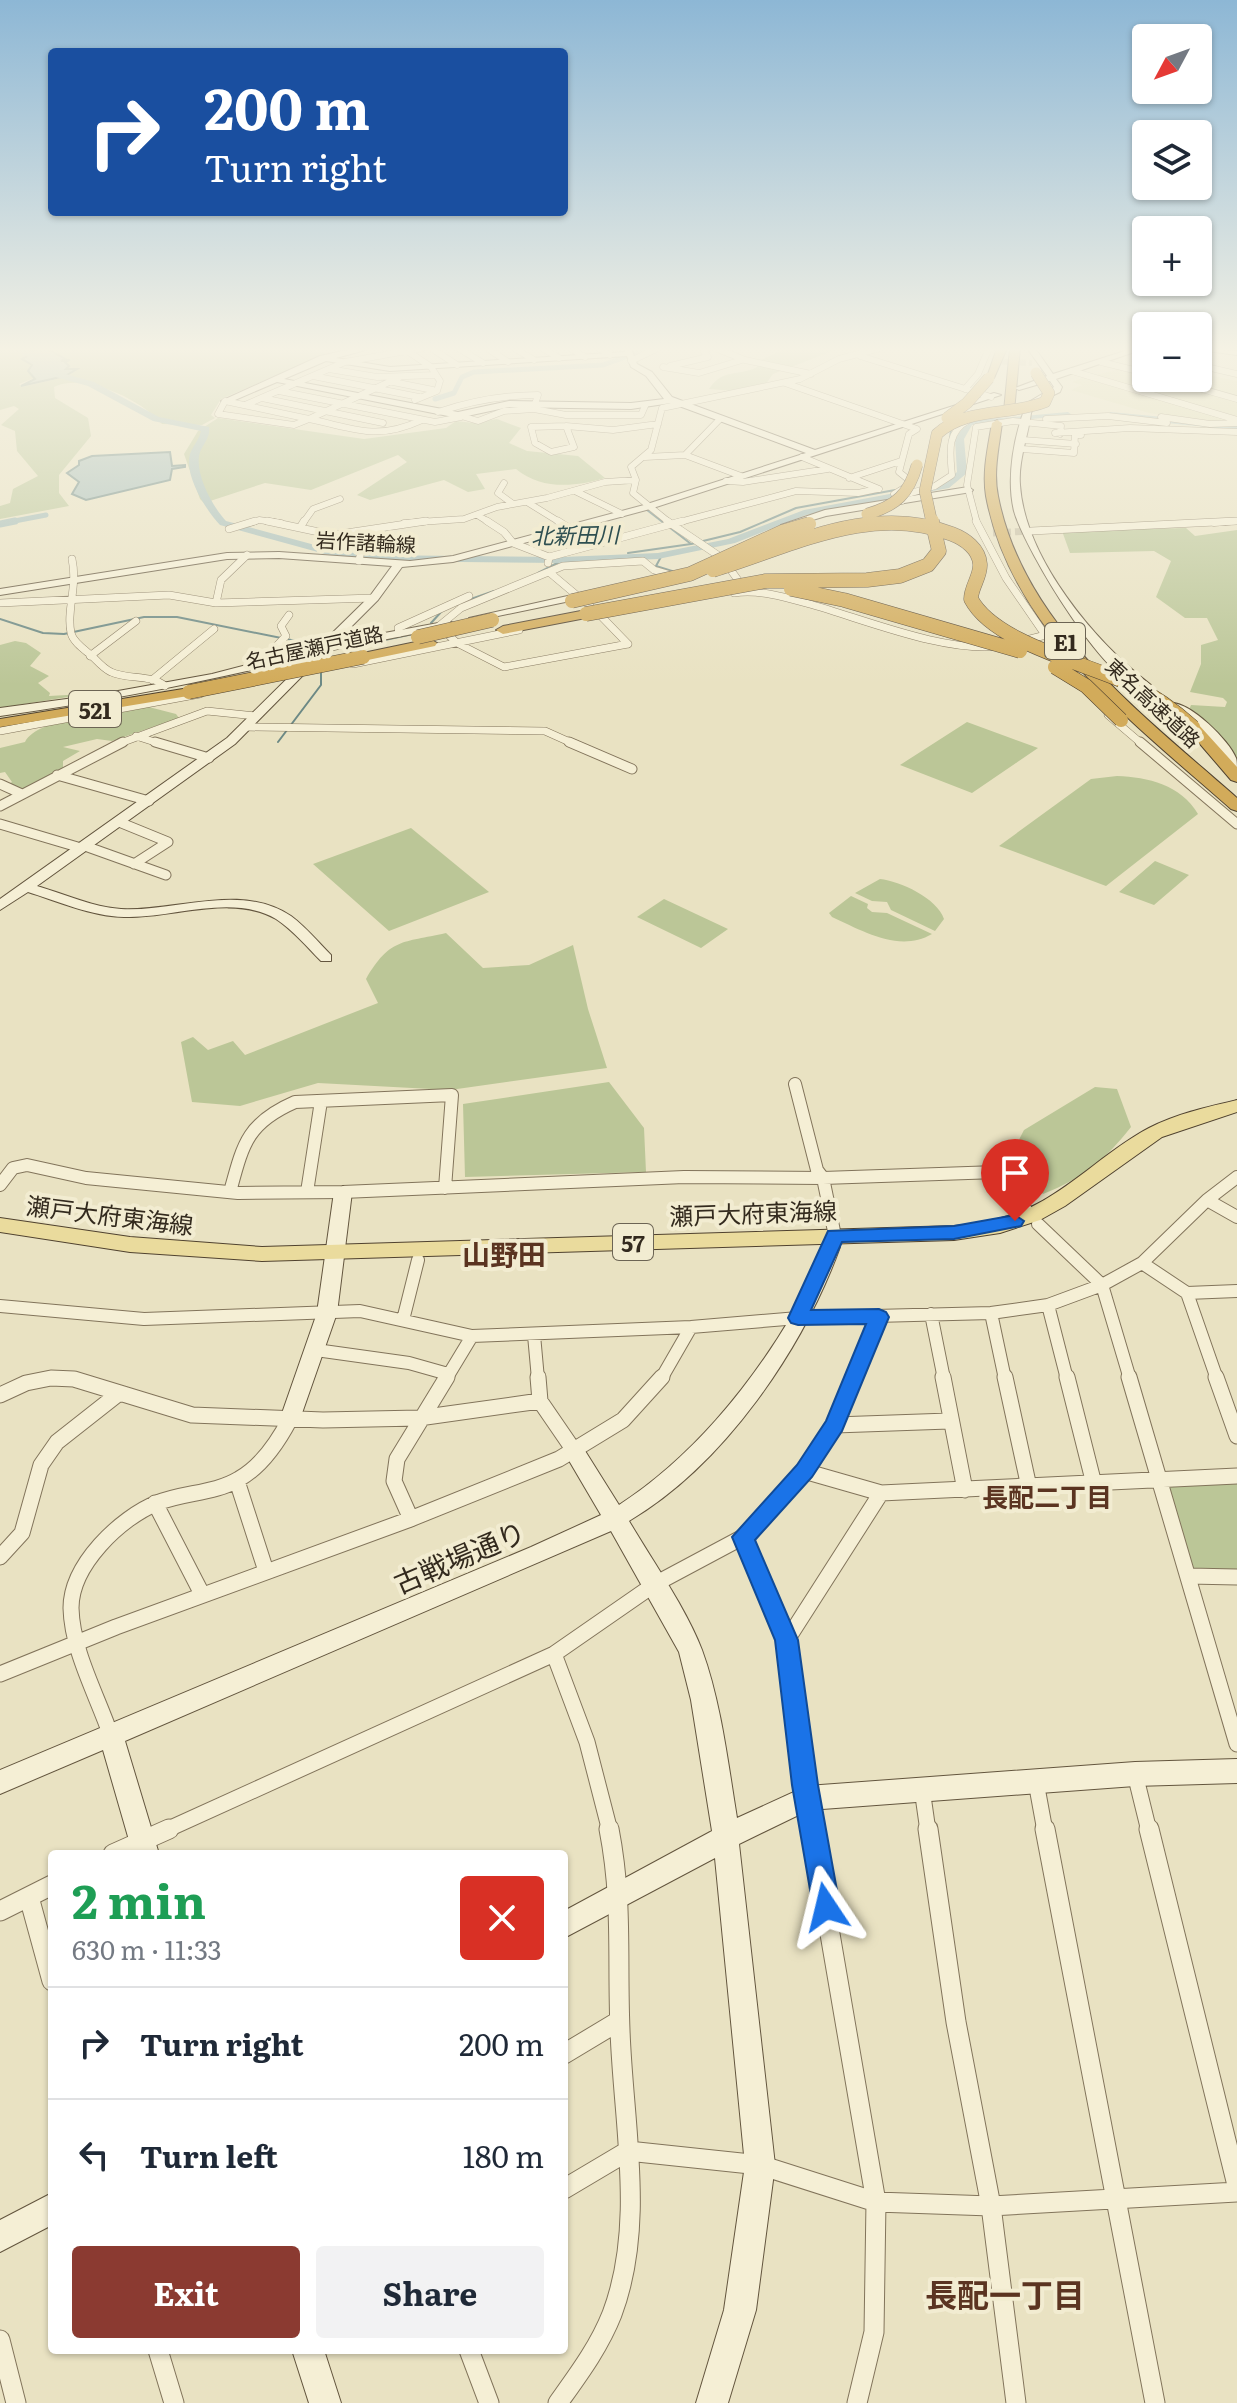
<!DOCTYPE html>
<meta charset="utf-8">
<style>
body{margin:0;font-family:Literata,"Noto Sans JP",serif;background:#f2f2f3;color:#1f2937;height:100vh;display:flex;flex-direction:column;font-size:30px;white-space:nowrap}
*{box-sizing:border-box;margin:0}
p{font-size:26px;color:#747a83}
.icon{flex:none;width:44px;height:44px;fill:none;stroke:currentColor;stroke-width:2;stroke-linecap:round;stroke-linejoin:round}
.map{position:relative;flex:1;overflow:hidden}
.panel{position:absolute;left:48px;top:1850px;width:520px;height:504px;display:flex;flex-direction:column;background:#fff;border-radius:8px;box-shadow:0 2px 6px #0004}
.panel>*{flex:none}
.top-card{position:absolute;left:48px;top:48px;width:520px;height:168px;border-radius:8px;box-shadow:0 2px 6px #0004;background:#1a4fa0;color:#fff;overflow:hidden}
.needle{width:52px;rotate:229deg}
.tools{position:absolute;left:1132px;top:24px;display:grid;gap:16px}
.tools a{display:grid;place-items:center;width:80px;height:80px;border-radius:8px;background:#fff;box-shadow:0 2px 6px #0004;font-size:40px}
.pin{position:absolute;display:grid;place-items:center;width:68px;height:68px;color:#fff;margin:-82px -34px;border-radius:50% 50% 50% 0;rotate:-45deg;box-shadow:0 0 8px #0007}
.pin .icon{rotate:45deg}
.me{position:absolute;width:88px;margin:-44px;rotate:350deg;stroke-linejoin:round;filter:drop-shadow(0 0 6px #0008)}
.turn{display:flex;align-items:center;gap:28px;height:168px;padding:0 24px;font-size:36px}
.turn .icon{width:104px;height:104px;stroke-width:2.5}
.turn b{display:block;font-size:56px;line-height:68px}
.round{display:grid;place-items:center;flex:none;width:84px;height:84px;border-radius:8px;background:#f2f2f3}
.head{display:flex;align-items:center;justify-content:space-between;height:136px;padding:0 24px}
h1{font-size:48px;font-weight:700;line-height:60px;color:#1e9e55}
.primary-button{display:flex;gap:16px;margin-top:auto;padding:16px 24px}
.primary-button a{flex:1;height:92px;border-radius:8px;background:#8b3a31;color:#fff;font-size:32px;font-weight:700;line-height:92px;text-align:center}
.primary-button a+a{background:#f2f2f3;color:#1f2937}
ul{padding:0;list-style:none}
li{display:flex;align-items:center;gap:24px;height:112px;padding:0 24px;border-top:2px solid #e0e1e3}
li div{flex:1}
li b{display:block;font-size:30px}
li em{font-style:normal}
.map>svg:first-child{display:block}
.farmland{fill:#dedcb0}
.green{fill:#bbc697}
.water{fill:#a4bcb8;stroke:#6c8985;stroke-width:2}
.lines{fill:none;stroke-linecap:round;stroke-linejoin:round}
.stream{stroke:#6c8985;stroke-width:2}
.canal-far1{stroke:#a4bcb8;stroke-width:5}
.canal{stroke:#a4bcb8;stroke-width:7}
.river{fill:#a4bcb8;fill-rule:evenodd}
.street-tunnel-far1{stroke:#c5bda1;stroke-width:6;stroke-dasharray:6 3;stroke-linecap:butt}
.street-tunnel{stroke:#c5bda1;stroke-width:7;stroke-dasharray:7 4;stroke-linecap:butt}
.street-far5-casing{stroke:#82745b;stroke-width:7}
.street-far4-casing{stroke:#82745b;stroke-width:8}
.street-far3-casing{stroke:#82745b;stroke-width:11}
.street-far2-casing{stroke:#82745b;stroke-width:14}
.street-far1-casing{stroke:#82745b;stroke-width:17}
.street-casing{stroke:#82745b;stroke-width:21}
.secondary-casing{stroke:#63553e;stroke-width:2}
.primary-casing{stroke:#50422f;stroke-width:2}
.highway-casing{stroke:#50422f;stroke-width:2}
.street-far5{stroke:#f5efd5;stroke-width:6}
.street-far4{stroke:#f5efd5;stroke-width:7}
.street-far3{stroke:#f5efd5;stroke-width:9}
.street-far2{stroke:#f5efd5;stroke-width:12}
.street-far1{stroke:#f5efd5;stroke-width:15}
.street{stroke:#f5efd5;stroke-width:19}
.secondary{fill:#f5efd5;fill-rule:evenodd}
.primary{fill:#eadb9d;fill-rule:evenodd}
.highway{fill:#d2ab5a;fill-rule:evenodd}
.highway-bridge-far1-casing{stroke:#50422f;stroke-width:12;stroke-linecap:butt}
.highway-bridge-casing{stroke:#50422f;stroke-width:15;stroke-linecap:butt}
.highway-bridge-far1{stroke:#d2ab5a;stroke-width:11}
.highway-bridge{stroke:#d2ab5a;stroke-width:14}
.route{fill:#1a73e8;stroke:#114b97;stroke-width:2}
.labels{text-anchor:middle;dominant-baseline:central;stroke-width:8;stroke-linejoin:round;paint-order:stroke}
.far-street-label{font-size:20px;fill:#332a1e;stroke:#f2ecd1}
.far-water-label{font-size:22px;font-style:italic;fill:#2e4f51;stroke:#f2ecd1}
.shield{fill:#f2ecd1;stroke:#6c6454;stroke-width:2}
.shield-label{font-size:22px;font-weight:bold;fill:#332a1e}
.street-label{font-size:24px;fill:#332a1e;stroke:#f2ecd1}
.neighbourhood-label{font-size:26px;font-weight:bold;fill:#5b3421;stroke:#f2ecd1}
.quarter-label{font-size:28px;font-weight:bold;fill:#5b3421;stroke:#f2ecd1}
.near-street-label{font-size:28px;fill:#332a1e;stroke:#f2ecd1}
.near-neighbourhood-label{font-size:32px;font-weight:bold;fill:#5b3421;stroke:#f2ecd1}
</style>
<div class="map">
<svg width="1237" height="2403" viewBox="0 0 1237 2403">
<rect width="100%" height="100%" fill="#e9e2c2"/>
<path class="farmland" d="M1120 369 1237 402V419L1092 376Z
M1198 373 1237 381V398L1165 378H1198Z
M1085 377 1236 421 1204 422 1149 413 1071 390 1082 385 1072 382Z"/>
<path class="green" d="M0 348H41L23 352 29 355 21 359 31 365 27 371 34 378 19 384 22 387 65 377 78 369H67L70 366 66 363 71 360H62L65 358 48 348H310L327 354 221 399 211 415 215 418 202 425 162 424C142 400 84 372 54 387L55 398 88 418 91 436 59 475V493L69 506 0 519V506L10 503 13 489 38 476 17 451 15 431 1 425 19 409 14 406 0 410Z
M787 348 835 350 773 374 765 385 736 391 709 389C723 368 737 377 757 367L759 361Z
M218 418 364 439 446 428 456 421 474 423 497 419 521 428 509 443 527 451 578 456 605 478C575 487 541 490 516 469L476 474 485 489 468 492 444 480 370 500 357 495 407 462 398 455 311 490 265 483 204 503 200 499 184 454 198 431Z
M1186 528 1195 536 1237 530V758L1213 728 1189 710 1191 705 1225 707 1227 702 1223 698 1190 692 1201 664V645L1218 640 1207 618H1185L1156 597 1171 561 1154 551 1070 553 1062 531Z
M15 641 26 643 41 653 30 666 49 676 38 683 50 693 49 696 86 694 0 708V645Z
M145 706 176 714 179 718 112 741 97 739 63 747 80 751 63 761V769L21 791 2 788 12 782 5 772 0 773V748L25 742C38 717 117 711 145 706Z
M967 722 1038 748 972 793 900 765Z
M1117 776C1148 777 1181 785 1198 814L1106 886 999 846 1091 779Z
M411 828 489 892 389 931 313 864Z
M1155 861 1189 875 1154 905 1119 892Z
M880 879C900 881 937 898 944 919L935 931 891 910 887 902 872 901 855 893Z
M851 896 868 904 867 908 872 912 887 913 932 934C899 953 863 931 832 917L829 913Z
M664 899 728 929 701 948 637 917Z
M446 933 483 968 529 965 573 945 588 1009 607 1068 450 1090 318 1083 240 1106 192 1102 181 1042 193 1037 208 1050 233 1041 245 1055 378 1003 366 979C390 938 402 943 446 933Z
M609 1082 644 1128 646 1172 465 1177 463 1104Z
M1095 1087 1117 1089 1131 1127C1105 1160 1083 1178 1043 1194L1027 1178 1011 1155 1024 1130Z
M1237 1480V1570L1194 1572 1168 1485Z"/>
<path class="water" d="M40 349H48L65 359 61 361 70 360 65 362 69 366 66 369H77L65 376 21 386 35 379 28 371 32 365 22 359 29 355 24 352Z
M170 452 172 466 185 465V467L172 469 170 480 86 500 72 494 79 482 67 473 79 465V461L92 456Z"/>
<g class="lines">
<path class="stream" d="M948 457 951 429
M647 510 691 544 696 543
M703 541 740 532 796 508 895 490
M628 553 691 544
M662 555 656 566 672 571
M538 573 563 560
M471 599 494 591
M0 619 43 633 64 634 144 617H177L316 645
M431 623 442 611
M347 648 413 634
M322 659 331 650
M278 742 321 685V669"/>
<path class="canal-far1" d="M435 399 454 393 462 377 474 372 603 365 650 348
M4 523 46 515"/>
<path class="canal" d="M0 524 15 521"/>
<path class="river" d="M9 348H21L35 353 51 370 94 382 159 417 209 427C211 439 201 445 199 456 196 477 213 507 226 521L326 548 365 555 563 557 658 553 728 539 804 510 943 484 957 472 955 439 967 421 1068 412 1072 415 972 425 964 439 967 473 949 488 806 515 735 543 658 559 563 563 365 561 325 554 220 525C206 510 184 476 190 454 193 446 199 440 201 431L153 421 88 386 45 374 29 357Z
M1125 348 1146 351V356L1126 350Z
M1110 412 1237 424V430L1107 417Z"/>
<path class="street-tunnel-far1" d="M993 361 1032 363"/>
<path class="street-tunnel" d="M993 533 1031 531"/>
<g class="street-far5-casing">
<path id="street-far5" d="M431 348 457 365
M458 348 483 363
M487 348 508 362
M514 348 534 360
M542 348 559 358
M570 348 585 357
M598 348 610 355
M715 348 745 360 811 374
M406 350 431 367 440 381 437 391 415 400
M860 356 991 397
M631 361 658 348
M1101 362 1146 373
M1198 365 1237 374
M670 366 708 357 704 352 709 348
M663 367 699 373 742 360
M329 369 377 377 436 375
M1072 371 1237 420
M313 376 419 397
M1163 378 1237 399
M393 382 433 390
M785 383 917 429 909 434 899 472 909 480V485L894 494 902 501
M965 389 978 374 989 348
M279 391 435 422 461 417
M262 398 383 423
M225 401 309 419 294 425 218 414Z
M245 405 345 362 423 348
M438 412C471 401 503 395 538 395L535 404
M458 415 478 421 504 411 534 409 566 415H641L645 406
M1161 417 1210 424 1237 423
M309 419C357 429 376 441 422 420
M309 419 400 377
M1046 419 1108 416 1167 423
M566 426 574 447 551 452 535 443 531 427Z
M566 426 613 430 658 424
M1055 433 1130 428 1237 432
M1023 440 1076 444
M1022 449 1074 453 1075 435H1081
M685 455 720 419
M645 457 685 455 741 476
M802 457 879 489
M849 478 901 461
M726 481 743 482 828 469
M504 483 498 493 513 504
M575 491 622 514
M897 497 935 486 952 475C950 453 946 432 969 420
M527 502 561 523
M479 516 490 523
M249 523 259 520 281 523
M303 523 313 509 340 499
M404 523 464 519 497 507 547 498 605 482 636 480
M670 523 633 493 636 480 631 467 651 450 662 408 800 379 839 359 880 348
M676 523 796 491 858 493 877 489
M977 523 967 485 976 427 1013 421 1061 426 1060 434
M1214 523 1237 521"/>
</g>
<g class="street-far4-casing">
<path id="street-far4" d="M267 521 333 535 426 521
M487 521 504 532 513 543 549 557 548 563
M558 521 569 528
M667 521 722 558 746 591
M976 521 1006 578 1061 658
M301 526 304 521
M229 529 255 521
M1031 531 1236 521
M549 557 683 521
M72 559C78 587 66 610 71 633 73 642 85 650 92 656 98 662 104 669 111 672 128 680 151 674 165 686
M359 561 365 531
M549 572 599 614 628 644
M734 593C760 589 788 598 813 605 866 620 946 653 1000 646
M0 603 169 595 216 603 374 598
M216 603 221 580 247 555
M399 633 398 628 469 596
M1018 642 1042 636
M628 644 504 667 457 643 439 626 461 608 563 566 643 561 654 570 671 575
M90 656 136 621
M271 663 265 658 286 636 281 626 289 615
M353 664 519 630
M152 680 214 629
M1108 715 1142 744
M245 727 545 731 574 744
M0 731 200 694
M136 736 161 744
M118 744 207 711 256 716"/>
</g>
<g class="street-far3-casing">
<path id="street-far3" d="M155 742 209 758
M569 742 632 769
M1140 742 1237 824
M57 775 149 801
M0 784 22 794
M0 806 123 742
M119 822 168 842 134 864
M0 824 81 848
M85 846 166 875"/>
</g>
<g class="street-far2-casing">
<path id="street-far2" d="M795 1084 817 1170 823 1178 835 1236 833 1242
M0 1185 13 1168 27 1165 86 1178 238 1193 343 1192 684 1177 823 1178 997 1172 1004 1177 1030 1216
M230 1192C243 1144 247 1123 295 1102L452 1095 445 1188
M307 1192 321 1101
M1207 1200 1237 1217
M1038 1224 1102 1285 1130 1379
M1142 1263 1187 1293 1217 1379
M1187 1293 1237 1291
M1048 1305 1067 1379
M0 1306 144 1319 360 1311 472 1336 691 1327 798 1318 991 1313 1048 1305 1102 1285 1142 1263 1207 1200 1237 1177
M991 1313 1005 1379
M931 1314 944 1379
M403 1320 418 1260
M534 1335 538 1379
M316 1350 409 1363 448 1374
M45 1379H73
M446 1379 472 1336
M661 1379 691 1327
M854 1379 879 1317"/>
</g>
<g class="street-far1-casing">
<path id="street-far1" d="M538 1377 540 1401 575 1452
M943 1377 965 1490
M1005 1377 1029 1487
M1067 1377 1094 1484
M1129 1377 1237 1744
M1216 1377 1237 1436
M0 1395 26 1383 51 1378 74 1379 192 1415 323 1420 419 1418 540 1401
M835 1425 949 1421
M804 1471 881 1493 1237 1476
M237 1481 266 1571
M155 1503 202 1594
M411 1519 394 1481 397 1459 447 1377
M743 1537 787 1640 813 1831
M0 1557 22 1533 41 1465 57 1442 118 1394
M1189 1576 1237 1577
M787 1640 881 1493
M554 1654 587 1742 610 1831
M0 1674 116 1627 408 1520 559 1459 623 1420 662 1377
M111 1736C97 1695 72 1651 71 1608 71 1565 120 1518 157 1503 184 1492 214 1494 239 1479 262 1466 278 1442 290 1419
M1135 1774 1149 1831
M1036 1782 1045 1831
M922 1789 928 1831
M164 1831 554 1654 655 1584 743 1537 804 1471 835 1425 854 1377"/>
</g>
<g class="street-casing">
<path id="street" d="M812 1829 876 2202 874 2332 857 2403
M928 1829 956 2022 991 2206 1016 2403
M1045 1829 1155 2403
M1149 1829 1237 2185
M113 1854 169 1829
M29 1897 52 1981
M0 1911 52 1885
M564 2054 619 2021
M564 2189 628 2151 760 2165 876 2202 991 2206 1237 2192
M0 2340 16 2403
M158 2350 174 2403
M469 2350 489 2403
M558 2403C578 2375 599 2347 612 2314 646 2224 623 2123 620 2030 617 1958 623 1901 609 1829"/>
</g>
<g class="secondary-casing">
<path id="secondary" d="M356 348H373L336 358 390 367 625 352 623 348H631L637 364 652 372 672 397 815 450 994 393 1001 395 650 509 453 562 402 567 378 600 336 642 449 621 455 624 453 626 327 651 235 744 37 886C65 894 92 907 121 909 176 912 240 882 291 916 306 927 318 942 331 955V961H321C307 947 293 930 276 919 231 893 172 919 124 917 91 916 60 902 28 892L0 910V899L227 738 310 656C207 682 105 701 0 716V708L96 695 212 674 319 646 370 596 392 566 279 558 227 559 0 595V589L227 553 279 552 410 561 453 556 644 505 806 453 671 403 631 409 509 407 458 418 277 382 228 403 221 401 320 356ZM627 356 631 367 646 376 664 399 631 403 509 401 458 412 284 379 326 361 390 371Z
M1027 348H1035L1053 374 1134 348H1146L1056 379 1062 387 1060 392 1035 404 1031 413C1028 437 1018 461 1020 485 1025 559 1095 642 1151 685V691C1111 695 1024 548 1014 511 1006 478 1014 434 1027 403L1054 387 1050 381 1019 390 1015 388 1047 376Z
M1198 348 1237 351V355L1200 350Z
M968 487 973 490 971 492 826 516 786 528 781 525 825 510Z
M590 591 594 592V596L474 621 469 618Z
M1171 703C1190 702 1229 740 1236 758 1237 760 1237 768 1237 771L1232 770 1201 729 1171 709Z
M343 1186 352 1192 337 1313 300 1419 297 1425 290 1427 283 1425 280 1419 317 1313 334 1192Z
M831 1240 840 1247C803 1349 724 1465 629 1521 652 1560 686 1608 702 1650 721 1702 728 1763 737 1818L807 1786 1135 1762 1237 1759V1783L1135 1786 809 1810 739 1844 775 2165 756 2310 728 2403H696L724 2310 745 2165 715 1858 564 1938V1911L712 1831 691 1700 679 1652 611 1531 125 1741 159 1854H133L103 1750 0 1794V1770L531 1547 601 1515 564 1452 568 1446 575 1443 582 1446 619 1505C690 1459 749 1388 792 1315 800 1300 819 1244 831 1240Z
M52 2193V2225L0 2252V2220Z
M292 2350H324L341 2403H309Z"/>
</g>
<g class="primary-casing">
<path id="primary" d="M1237 1100V1112L1162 1137 1065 1206 1040 1220 1000 1233 954 1240 262 1261 130 1252 0 1232V1218L130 1237 262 1247 954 1226C983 1223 1011 1218 1037 1204 1077 1183 1109 1149 1149 1128 1176 1114 1207 1107 1237 1100Z"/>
</g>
<g class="highway-casing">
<path id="highway" d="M997 348H1007L994 378 986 380Z
M1010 348H1020L1014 411 1009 414 1004 411Z
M997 420 1002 423C999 447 993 472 998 496 1023 626 1143 715 1237 798V811L1231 809C1135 724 1011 631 986 496 982 472 988 447 992 423Z
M586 610 593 614 591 617 503 634 496 630 503 626Z
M430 639 437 643 435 646 363 661 356 657 363 653Z
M189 688 194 689V695L0 727V719Z
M1193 722 1198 724 1237 767V782L1231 780 1188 730V724Z"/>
</g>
<use href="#street-far5" class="street-far5"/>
<use href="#street-far4" class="street-far4"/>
<use href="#street-far3" class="street-far3"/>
<use href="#street-far2" class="street-far2"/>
<use href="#street-far1" class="street-far1"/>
<use href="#street" class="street"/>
<use href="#secondary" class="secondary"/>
<use href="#primary" class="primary"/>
<use href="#highway" class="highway"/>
<g class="highway-bridge-far1-casing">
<path id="highway-bridge-far1" d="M947 418 967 403 989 378
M867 514C896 506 909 494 917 465
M874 523H897
M932 523 925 491 937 434C966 407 1010 416 1045 402L1049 393 1036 373"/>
</g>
<g class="highway-bridge-casing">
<path id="highway-bridge" d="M713 570C790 547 871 502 952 534 965 539 979 549 980 564 981 576 971 587 971 599 994 643 1088 664 1132 685 1155 696 1174 710 1193 727
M791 589 844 600 1020 651
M572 601 690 574 782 532 809 524
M586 614 766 581 867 580 900 576 928 565 939 551 932 521
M418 637 492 620
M1055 667 1086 686 1121 720
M189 692 363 657"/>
</g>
<use href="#highway-bridge-far1" class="highway-bridge-far1"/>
<use href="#highway-bridge" class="highway-bridge"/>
</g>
<linearGradient id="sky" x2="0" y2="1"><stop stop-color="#8db7d5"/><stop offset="0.51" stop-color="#f5f2e4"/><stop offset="1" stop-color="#f5f2e4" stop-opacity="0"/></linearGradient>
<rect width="1237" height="685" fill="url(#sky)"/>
<path class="route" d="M1015 1215 1024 1221 1021 1226 954 1239 842 1242 811 1310 879 1309 886 1312 889 1317 842 1431 812 1477 755 1540 798 1640 818 1785 840 1907 836 1916 826 1920 817 1916 813 1907 792 1785 775 1640 732 1537 797 1465 826 1421 866 1324 798 1325 791 1323 788 1318 828 1231 954 1226Z"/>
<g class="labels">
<g class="far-street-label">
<text transform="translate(366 541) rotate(3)">岩作諸輪線</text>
<text transform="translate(314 646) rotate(-12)">名古屋瀬戸道路</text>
<text transform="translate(1154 702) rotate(43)">東名高速道路</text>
</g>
<g class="far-water-label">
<text transform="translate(575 534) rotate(-1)">北新田川</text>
</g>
<g class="shield">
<rect x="1045" y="623" width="40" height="36" rx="6"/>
<rect x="69" y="691" width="52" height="36" rx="6"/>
<rect x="613" y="1224" width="40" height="36" rx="6"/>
</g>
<g class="shield-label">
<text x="1065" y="641">E1</text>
<text x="95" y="709">521</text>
<text x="633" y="1242">57</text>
</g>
<g class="street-label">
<text transform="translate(753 1212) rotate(-2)">瀬戸大府東海線</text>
<text transform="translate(110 1214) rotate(7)">瀬戸大府東海線</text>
</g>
<g class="neighbourhood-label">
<text x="1047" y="1495">長配二丁目</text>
</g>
<g class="quarter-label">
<text x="504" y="1253">山野田</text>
</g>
<g class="near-street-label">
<text transform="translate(459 1556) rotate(-23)">古戦場通り</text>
</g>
<g class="near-neighbourhood-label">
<text x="1005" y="2293">長配一丁目</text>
</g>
</g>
</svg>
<div class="tools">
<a><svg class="needle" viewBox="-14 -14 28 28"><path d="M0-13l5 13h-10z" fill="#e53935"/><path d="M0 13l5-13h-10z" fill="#747a83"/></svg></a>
<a><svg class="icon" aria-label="layers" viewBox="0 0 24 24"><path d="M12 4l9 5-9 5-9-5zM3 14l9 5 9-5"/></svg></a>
<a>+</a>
<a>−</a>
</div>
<div class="pin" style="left:1015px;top:1221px;background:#d93025"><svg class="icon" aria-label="arrive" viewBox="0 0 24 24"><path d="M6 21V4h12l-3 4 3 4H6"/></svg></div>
<svg class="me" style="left:826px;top:1907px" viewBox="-20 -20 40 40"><path d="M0-17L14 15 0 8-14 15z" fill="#1a73e8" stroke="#fff" stroke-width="4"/></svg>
<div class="top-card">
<div class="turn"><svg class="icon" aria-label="right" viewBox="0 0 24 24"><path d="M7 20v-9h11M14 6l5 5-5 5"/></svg><div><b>200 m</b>Turn right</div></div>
</div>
<section class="panel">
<div class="head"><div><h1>2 min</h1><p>630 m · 11:33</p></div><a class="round" style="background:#d93025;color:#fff"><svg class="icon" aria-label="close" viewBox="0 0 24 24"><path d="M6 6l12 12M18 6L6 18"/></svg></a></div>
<ul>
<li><svg class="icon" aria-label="right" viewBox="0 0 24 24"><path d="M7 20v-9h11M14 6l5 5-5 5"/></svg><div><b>Turn right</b></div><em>200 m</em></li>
<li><svg class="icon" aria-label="left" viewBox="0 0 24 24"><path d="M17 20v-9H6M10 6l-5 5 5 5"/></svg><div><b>Turn left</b></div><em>180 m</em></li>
</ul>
<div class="primary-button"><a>Exit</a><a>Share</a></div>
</section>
</div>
